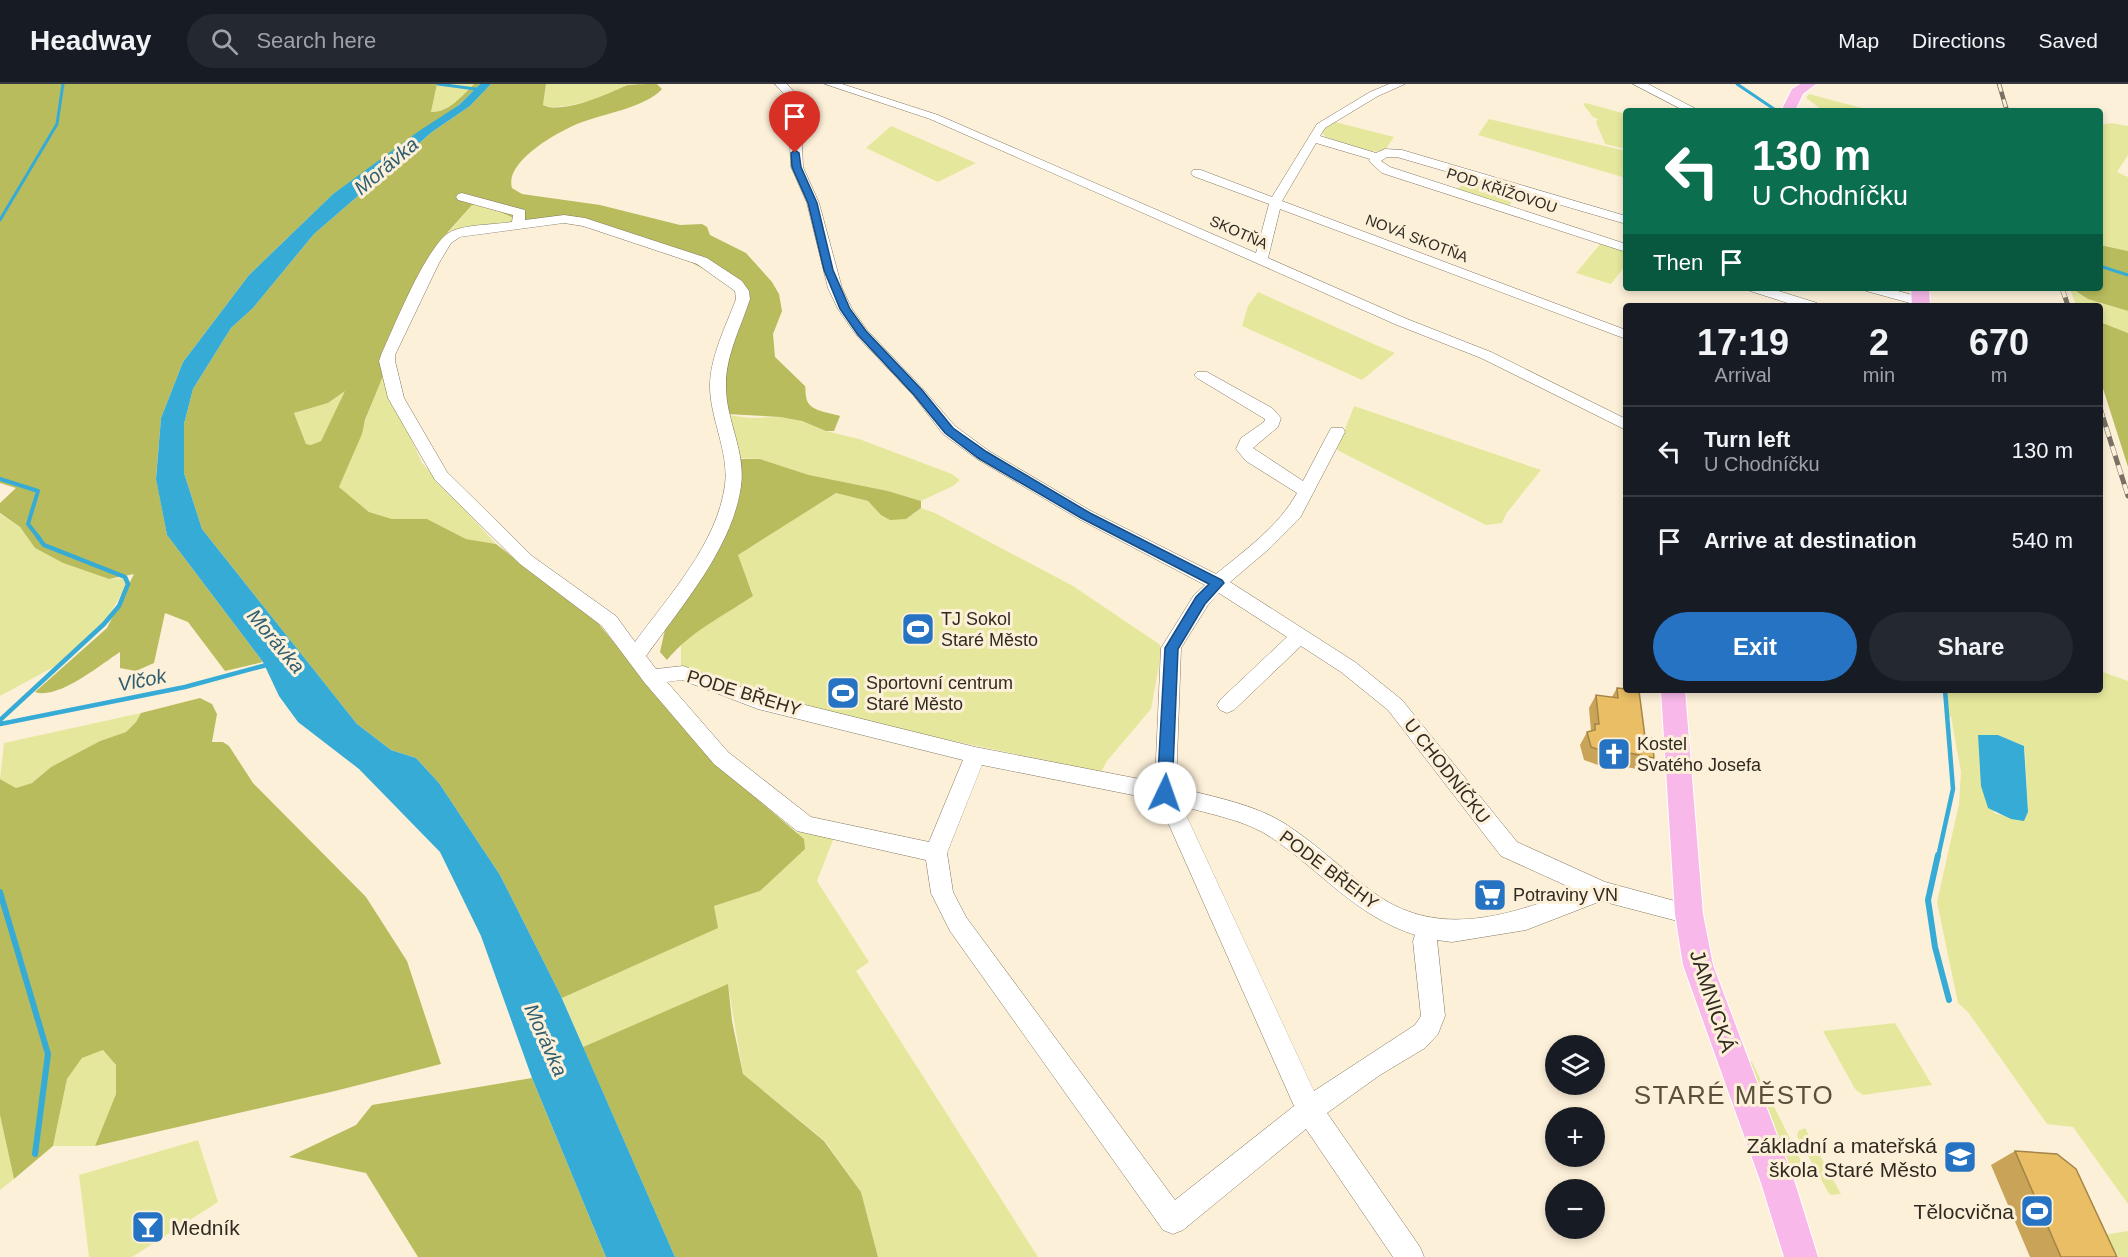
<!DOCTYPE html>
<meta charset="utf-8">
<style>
body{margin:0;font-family:Arial,sans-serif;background:#242831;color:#f1f3f6;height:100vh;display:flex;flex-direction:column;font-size:22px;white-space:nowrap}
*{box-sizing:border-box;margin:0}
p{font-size:20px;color:#9ea1a6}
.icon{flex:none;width:33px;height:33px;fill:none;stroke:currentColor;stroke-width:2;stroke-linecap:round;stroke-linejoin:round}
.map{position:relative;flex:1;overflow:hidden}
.sheet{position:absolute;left:1623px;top:219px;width:480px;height:390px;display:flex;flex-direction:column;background:#171b24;border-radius:6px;box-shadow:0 3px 9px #0003}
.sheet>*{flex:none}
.top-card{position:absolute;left:1623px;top:24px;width:480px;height:183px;border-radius:6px;box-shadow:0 3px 9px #0003;background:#0b6e4f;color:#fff;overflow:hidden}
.fabs{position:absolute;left:1545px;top:951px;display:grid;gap:12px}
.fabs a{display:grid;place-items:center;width:60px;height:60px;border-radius:50%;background:#171b24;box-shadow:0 3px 9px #0003;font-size:30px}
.pin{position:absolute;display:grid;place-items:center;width:51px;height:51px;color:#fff;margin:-62px -26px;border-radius:50% 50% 50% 0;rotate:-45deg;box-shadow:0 0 6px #0007}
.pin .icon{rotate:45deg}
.me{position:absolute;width:66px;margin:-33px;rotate:3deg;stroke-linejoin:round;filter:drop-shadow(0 0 4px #0008)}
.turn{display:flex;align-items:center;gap:21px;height:126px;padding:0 30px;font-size:27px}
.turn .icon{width:78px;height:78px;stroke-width:2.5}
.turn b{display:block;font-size:42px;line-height:51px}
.then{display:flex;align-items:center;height:57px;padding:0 30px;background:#0003;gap:12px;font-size:22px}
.eta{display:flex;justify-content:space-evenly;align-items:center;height:102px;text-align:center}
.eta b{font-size:36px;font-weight:600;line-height:42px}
.button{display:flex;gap:12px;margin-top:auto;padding:12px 30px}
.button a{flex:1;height:69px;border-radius:36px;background:#2573c2;color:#fff;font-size:24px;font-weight:600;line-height:69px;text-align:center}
.button a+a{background:#242831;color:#f1f3f6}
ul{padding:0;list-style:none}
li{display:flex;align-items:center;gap:18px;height:90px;padding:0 30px;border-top:2px solid #363941}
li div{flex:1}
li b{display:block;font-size:22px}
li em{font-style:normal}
header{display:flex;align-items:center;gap:36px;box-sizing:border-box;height:84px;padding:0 30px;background:#171b24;border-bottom:2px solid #363941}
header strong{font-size:28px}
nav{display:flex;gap:33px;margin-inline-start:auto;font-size:21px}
.search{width:420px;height:54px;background:#242831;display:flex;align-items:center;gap:15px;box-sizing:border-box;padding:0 21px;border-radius:33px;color:#9ea1a6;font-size:22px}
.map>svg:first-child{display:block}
.green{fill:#e5e89c;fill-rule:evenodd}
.forest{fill:#b9bc5d;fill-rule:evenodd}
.water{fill:#35abd6}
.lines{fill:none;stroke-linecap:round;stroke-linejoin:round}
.stream-far3{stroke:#35abd6;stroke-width:3}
.stream-far2{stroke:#35abd6;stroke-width:4}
.stream-far1{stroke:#35abd6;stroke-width:4.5}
.stream{stroke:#35abd6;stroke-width:6}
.minor-casing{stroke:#827762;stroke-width:1}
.major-casing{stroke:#fff;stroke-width:2}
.minor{fill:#fff;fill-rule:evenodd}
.major{fill:#f8b9ea;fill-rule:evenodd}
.rail-far1-casing{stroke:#797163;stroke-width:4.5}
.rail-casing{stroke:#797163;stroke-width:5}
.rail-far1{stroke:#fdf0d9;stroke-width:3;stroke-dasharray:8;stroke-linecap:butt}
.rail{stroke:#fdf0d9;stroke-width:4;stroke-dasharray:10;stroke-linecap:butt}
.wall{fill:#c9a357}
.building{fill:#eabe65;stroke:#a48547;stroke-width:1.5}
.route{fill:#2573c2;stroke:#184b7e;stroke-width:1.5}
.labels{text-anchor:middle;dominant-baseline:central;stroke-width:6;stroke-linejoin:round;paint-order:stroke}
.far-street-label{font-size:15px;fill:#302b22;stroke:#fdf0d9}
.poi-label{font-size:18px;fill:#302b22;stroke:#fdf0d9;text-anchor:start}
.street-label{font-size:18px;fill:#302b22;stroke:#fdf0d9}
.water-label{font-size:20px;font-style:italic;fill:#2f5e71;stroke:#fdf0d9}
.near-street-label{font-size:21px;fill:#302b22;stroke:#fdf0d9}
.near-poi-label{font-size:21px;fill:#302b22;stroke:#fdf0d9;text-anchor:end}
.near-quarter-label{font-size:26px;letter-spacing:1.5px;fill:#5a503c;stroke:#fdf0d9}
</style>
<header>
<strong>Headway</strong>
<div class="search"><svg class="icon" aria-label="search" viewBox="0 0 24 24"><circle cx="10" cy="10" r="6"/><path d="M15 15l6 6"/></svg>Search here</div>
<nav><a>Map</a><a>Directions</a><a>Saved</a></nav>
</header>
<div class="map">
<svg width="2128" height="1173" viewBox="0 0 2128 1173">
<rect width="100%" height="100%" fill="#fdf0d9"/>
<path class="green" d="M437 0H474C462 12 449 28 431 28Z
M546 0H629C614 11 559 29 543 21Z
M1809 10 1873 27H1824L1806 14Z
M1586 19 1626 30V65L1605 60 1596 38 1598 35 1593 33 1583 20Z
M1489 35 1626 67V94L1478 51Z
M1331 37 1394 53 1384 67C1365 70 1344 59 1326 53L1322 49Z
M2112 39 2128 42V71L2117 88 2128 93V167L2100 161V41Z
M891 42 976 79 938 98 866 64Z
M1471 94 1517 109 1508 124 1455 107Z
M472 121H484L523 138 445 153Z
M1601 159 1626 167V181L1611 200 1576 189Z
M2070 204 2088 215 2128 227V249L2100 238V222H2076Z
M1258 208 1378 262 1395 269 1362 296 1242 242 1248 222Z
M383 292 422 379 496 460 466 455 427 435H392L369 428 339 403C356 366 367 329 383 292Z
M346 306 321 357 311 361 306 360 294 329 328 319Z
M1354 322 1541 386 1506 430 1502 439 1486 441 1337 366Z
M727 331 751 334 780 333 802 337 826 347 859 355 952 390 960 396 953 402 921 417 888 407 809 391 760 375 735 374Z
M836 409 868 417 881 430 906 435 921 424 935 429 1073 502 1159 560 1162 565 1151 625 1107 677 1101 688 830 631 777 617 681 585V559L718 532 740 521 752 508 737 471Z
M0 430 20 443 35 464 63 479 109 495 128 494 126 496H130L102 543 61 579 0 612Z
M2100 587 2128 597V1120L2073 1043 2047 1040 1968 928 1958 919 1937 818 1959 720 1961 688 1951 633 1948 632 1945 606H2100ZM1998 651 2024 662 2025 666 2028 728 2024 737 1994 729Z
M141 629 136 638 126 648 100 657 51 683 32 699 16 704 0 695 4 659Z
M802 743 835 751 817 797 869 878 856 887 1038 1173H878L861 1108 825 1057 743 990 728 901 583 963 562 914 717 844 713 822 760 807 804 755 797 750Z
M1895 939 1932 1001 1863 1011 1855 1005 1823 947Z
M103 966 116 981V1010L95 1062H53L67 995 82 974Z
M1748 976 1752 978 1804 1083 1791 1088Z
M0 1031 14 1095 0 1106Z
M1805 1044 1841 1110 1831 1111 1828 1108 1797 1052 1798 1047Z
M198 1056 218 1118 132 1173H89L79 1091Z
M2128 1147V1173H2119L2104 1151Z"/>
<path class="forest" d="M0 0H437L431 28C448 29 462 12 474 0H480L459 21 333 110 249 191 183 278 161 334 156 394 167 451 263 578 225 587 188 538 165 529 154 579 136 587 120 584V568C100 581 58 616 35 608L107 544 134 490 109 495 63 479 35 464 20 443 0 429V419L16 404 0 399Z
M491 0H546L543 21C563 31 609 9 628 1 636 0 649 0 657 0L662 5C645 24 601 30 577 40 556 49 504 78 512 104L522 110 600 121 680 141 702 140 707 143 710 151 746 169 772 198 779 210 782 227 773 250 775 273 805 302C806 305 805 308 806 312 807 328 829 328 840 332L834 347H826L802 337 780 333 726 330 717 285 735 222 736 213 733 201 685 175 575 139 523 138 484 121H472L448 148 441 161 383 292 365 336 362 350 339 403 369 428 392 435H427L466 455 496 460 597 538 714 678 804 755 805 765 760 807 714 822 718 844 562 914 500 791 439 699 416 674 391 666 357 640 202 445 184 389V340L193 305 231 244 253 224 314 150 432 48 470 22ZM345 307 321 357 311 361 306 360 294 329 328 319Z
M2100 161 2128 167V227L2088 215 2071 204H2100Z
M2100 238 2128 249V383L2100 295Z
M736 375H760L809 391 888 407 921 417V424L906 435 890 436 881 431 868 417 836 409 738 471 753 512C722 533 691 547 667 576L660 568 668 532 708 476Z
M200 614 212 620 217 630 212 658H223L229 662 253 699 366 813 407 877 441 980 335 1007 95 1062 116 1010V981L103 966 82 974 67 995 53 1062 14 1095 0 1031V695L16 704 32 699 51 683 100 657 126 648 136 638 141 629Z
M728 900 732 937 743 990 824 1057 861 1108 878 1173H675L583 963Z
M532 994 606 1173H418L366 1089 289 1073 356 1041 372 1021Z"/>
<path class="water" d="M480 0H491L470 22 432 48 314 150 253 224 231 244 193 305 184 340V389L202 445 357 640 391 666 416 674 439 699 500 791 560 910 675 1173H606L532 994 481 852 440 768 359 685 298 638 279 612 263 578 167 451 156 395 161 334 183 278 249 191 333 110 419 47 459 21Z
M1978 651H1998L2024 662 2028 728 2024 737 2011 735 1988 724 1981 702Z"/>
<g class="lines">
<path class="stream-far3" d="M438 0 483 6
M1737 0 1777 27
M0 136 57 40 63 0
M2100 182 2128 191"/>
<path class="stream-far2" d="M0 395 38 407 28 440 39 454"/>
<path class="stream-far1" d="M0 636 104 540 119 522 128 500 125 493 44 461 38 453
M0 640 185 603 270 580
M1938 773 1953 705 1945 606"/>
<path class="stream" d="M1938 771 1928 816 1935 863 1949 916
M0 808 48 970 35 1070"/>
<g class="minor-casing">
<path id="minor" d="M775 0H787L798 12 803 24 801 38 803 83 819 119 842 204 852 225 867 246 923 305 955 342 989 367 1091 427 1216 490C1245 466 1278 443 1297 409L1246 377 1236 365 1241 354 1264 338 1265 335 1197 294 1194 291 1197 288H1207L1272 324 1281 334 1278 343 1253 364 1303 397 1331 344H1343L1345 348 1300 434 1269 465 1230 498 1355 578 1402 616 1517 758 1605 798 1697 823 1700 830 1697 837 1689 840 1601 817 1526 846 1452 858 1437 856 1445 932 1438 950 1425 964 1380 991 1327 1029 1420 1163 1424 1173H1393L1306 1045 1183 1146 1173 1150 1163 1146 950 847 931 809 926 776 797 747 714 680 644 598 602 542 520 480 435 396 388 314 379 277 381 271C393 245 428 157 452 147 469 140 493 141 512 138L513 131 458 116 456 113 458 110 462 109 525 126V136L564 131 585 134 707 174 742 197 749 207 750 215C741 243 725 273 726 303 726 336 746 368 741 402 733 463 681 523 646 572L656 585 683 582 761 610 975 663 1155 698 1161 564 1194 511 1205 501 1079 435 977 375 943 350 913 311 857 252 838 225 828 204 807 119 791 83 789 38 791 24 787 13ZM564 139 583 142 697 180 735 207 736 215C726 242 710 273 710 302 710 335 729 367 725 401 717 460 669 511 635 558L616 532 532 472 447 388 404 314 395 277V271L439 179 451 159 460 153ZM1219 509 1287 553 1220 616 1217 621 1220 626 1227 629 1234 626 1301 562 1341 588 1388 626 1501 772 1576 806C1511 831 1440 855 1377 811 1346 789 1319 762 1287 741 1255 720 1213 713 1176 703L1181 564 1208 521ZM682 596 758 625 963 676 929 758 811 733 728 668 667 598ZM982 681 1158 716 1294 1022 1175 1116 966 833 953 808 947 769ZM1182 722C1212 731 1246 736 1272 754 1322 788 1356 832 1415 851L1413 857 1421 932 1415 941 1314 1007Z
M825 0H842L938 31 1256 169 1269 120 1193 92 1191 89 1193 86H1201L1272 113 1317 40 1370 8 1389 0H1405L1378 12 1325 44 1320 52 1376 69 1385 65 1402 66 1626 132V140L1397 73H1387L1381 77 1390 83 1626 160V168L1382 89 1369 77 1370 75 1316 59 1282 117 1626 246V255L1280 125 1268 174 1407 235 1491 268 1626 335V346L1481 274 1397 241 980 57 930 35Z
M1633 0H1648L1700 27H1685Z
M1748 204H1769L1817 219 1819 222H1797L1750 207Z
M1864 204H1887L1927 215 1929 218 1921 222 1866 207Z"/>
</g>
<g class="major-casing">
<path id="major" d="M1800 0H1816L1803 10 1795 27H1781L1792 5Z
M1911 204H1929L1930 222H1912Z
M1661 606H1685L1703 830 1713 881 1795 1099 1818 1173H1784L1761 1099 1683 881 1675 830Z"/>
</g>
<use href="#minor" class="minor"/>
<use href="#major" class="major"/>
<g class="rail-far1-casing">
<path id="rail-far1" d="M1999 0 2007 27"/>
</g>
<g class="rail-casing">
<path id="rail" d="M2062 204 2068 222
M2100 324 2128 412"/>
</g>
<use href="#rail-far1" class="rail-far1"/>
<use href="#rail" class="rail"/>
</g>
<path class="wall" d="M1617 604 1645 653 1654 674 1646 687 1603 678 1601 682 1584 676 1580 661 1587 648 1591 647 1589 624 1596 611 1612 613Z
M2015 1067 2117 1173H2030L1991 1081Z"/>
<path class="building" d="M1617 604 1626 605V606L1639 607 1645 653 1652 654 1654 674 1609 665V669L1591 663 1587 648 1595 646V640H1599L1596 611 1618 614Z
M2015 1067 2057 1070 2076 1085 2117 1173H2061Z"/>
<path class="route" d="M795 66 799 69 801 83 817 119 833 186 850 225 866 247 922 306 953 344 987 368 1090 429 1222 496 1224 499 1205 520 1178 565 1172 709 1170 713H1159L1157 709 1165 564 1196 513 1209 500 1081 434 978 374 945 349 914 311 858 251 840 225 824 186 808 119 792 83 791 69Z"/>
<defs>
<g id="stadium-square" transform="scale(1.725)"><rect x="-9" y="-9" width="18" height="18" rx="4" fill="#2573c2" stroke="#fdf0d9"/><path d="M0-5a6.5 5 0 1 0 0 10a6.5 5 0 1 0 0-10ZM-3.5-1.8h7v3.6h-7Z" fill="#fff"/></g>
<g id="church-square" transform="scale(1.725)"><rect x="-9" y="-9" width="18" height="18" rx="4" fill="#2573c2" stroke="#fdf0d9"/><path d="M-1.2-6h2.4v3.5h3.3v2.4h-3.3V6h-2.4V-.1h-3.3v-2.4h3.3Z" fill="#fff"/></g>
<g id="supermarket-square" transform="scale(1.725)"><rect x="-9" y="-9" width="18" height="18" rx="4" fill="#2573c2" stroke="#fdf0d9"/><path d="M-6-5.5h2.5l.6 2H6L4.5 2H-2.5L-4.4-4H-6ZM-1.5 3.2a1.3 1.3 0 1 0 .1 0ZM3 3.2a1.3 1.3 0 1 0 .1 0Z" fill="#fff"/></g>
<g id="school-square" transform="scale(1.725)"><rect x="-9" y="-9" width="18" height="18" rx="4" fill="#2573c2" stroke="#fdf0d9"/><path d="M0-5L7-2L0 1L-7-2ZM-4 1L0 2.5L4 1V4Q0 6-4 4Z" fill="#fff"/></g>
<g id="bar-square" transform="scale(1.725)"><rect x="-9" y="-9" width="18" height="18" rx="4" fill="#2573c2" stroke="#fdf0d9"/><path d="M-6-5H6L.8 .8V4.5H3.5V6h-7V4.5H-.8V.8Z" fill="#fff"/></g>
</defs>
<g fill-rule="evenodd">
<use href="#stadium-square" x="918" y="545"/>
<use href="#stadium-square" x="843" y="609"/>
<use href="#church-square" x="1614" y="670"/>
<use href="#supermarket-square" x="1490" y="811"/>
<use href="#school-square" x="1960" y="1073"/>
<use href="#stadium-square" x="2037" y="1127"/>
<use href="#bar-square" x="148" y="1143"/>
</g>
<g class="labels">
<g class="far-street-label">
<text transform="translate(1502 106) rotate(18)">POD KŘÍŽOVOU</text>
<text transform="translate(1239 148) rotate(24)">SKOTŇA</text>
<text transform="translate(1417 154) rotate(21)">NOVÁ SKOTŇA</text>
</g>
<g class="poi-label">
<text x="941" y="535">TJ Sokol<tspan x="941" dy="21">Staré Město</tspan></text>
<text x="866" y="599">Sportovní centrum<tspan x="866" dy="21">Staré Město</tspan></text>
<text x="1637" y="660">Kostel<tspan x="1637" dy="21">Svatého Josefa</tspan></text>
<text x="1513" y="811">Potraviny VN</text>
</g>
<g class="street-label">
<text transform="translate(744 609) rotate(17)">PODE BŘEHY</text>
<text transform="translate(1447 687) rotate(52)">U CHODNÍČKU</text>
<text transform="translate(1329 786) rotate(37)">PODE BŘEHY</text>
</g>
<g class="water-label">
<text transform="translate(386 82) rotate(-40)">Morávka</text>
<text transform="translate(276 557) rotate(50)">Morávka</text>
<text transform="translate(142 596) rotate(-11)">Vlčok</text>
<text transform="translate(546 956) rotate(66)">Morávka</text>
</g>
<g class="near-street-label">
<text transform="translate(1713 917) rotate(72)">JAMNICKÁ</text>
</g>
<g class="near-poi-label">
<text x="1937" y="1061">Základní a mateřská<tspan x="1937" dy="24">škola Staré Město</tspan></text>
<text x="2014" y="1127">Tělocvična</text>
<text x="171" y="1143" text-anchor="start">Medník</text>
</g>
<g class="near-quarter-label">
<text x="1734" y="1011">STARÉ MĚSTO</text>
</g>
</g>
</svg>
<div class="fabs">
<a><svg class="icon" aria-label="layers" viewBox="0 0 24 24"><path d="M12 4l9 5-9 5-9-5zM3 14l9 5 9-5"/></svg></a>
<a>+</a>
<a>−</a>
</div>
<div class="pin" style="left:795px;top:69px;background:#d93025"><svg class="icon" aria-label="arrive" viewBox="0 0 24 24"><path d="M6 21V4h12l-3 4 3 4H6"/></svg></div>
<svg class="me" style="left:1165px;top:709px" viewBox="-20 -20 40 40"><circle r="19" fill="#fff"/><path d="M0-13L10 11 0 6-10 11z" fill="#2573c2"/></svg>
<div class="top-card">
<div class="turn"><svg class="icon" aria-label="left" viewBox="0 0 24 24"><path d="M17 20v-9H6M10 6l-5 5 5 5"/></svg><div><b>130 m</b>U Chodníčku</div></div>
<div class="then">Then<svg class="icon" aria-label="arrive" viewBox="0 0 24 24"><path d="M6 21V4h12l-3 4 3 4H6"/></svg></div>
</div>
<section class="sheet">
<div class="eta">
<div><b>17:19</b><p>Arrival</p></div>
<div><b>2</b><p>min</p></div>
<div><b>670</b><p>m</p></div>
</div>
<ul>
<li><svg class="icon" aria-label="left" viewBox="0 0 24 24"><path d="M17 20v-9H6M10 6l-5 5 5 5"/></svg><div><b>Turn left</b><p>U Chodníčku</p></div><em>130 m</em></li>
<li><svg class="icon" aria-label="arrive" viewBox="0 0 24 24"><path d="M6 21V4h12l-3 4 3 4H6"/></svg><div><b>Arrive at destination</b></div><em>540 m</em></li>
</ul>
<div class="button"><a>Exit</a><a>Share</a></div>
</section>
</div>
